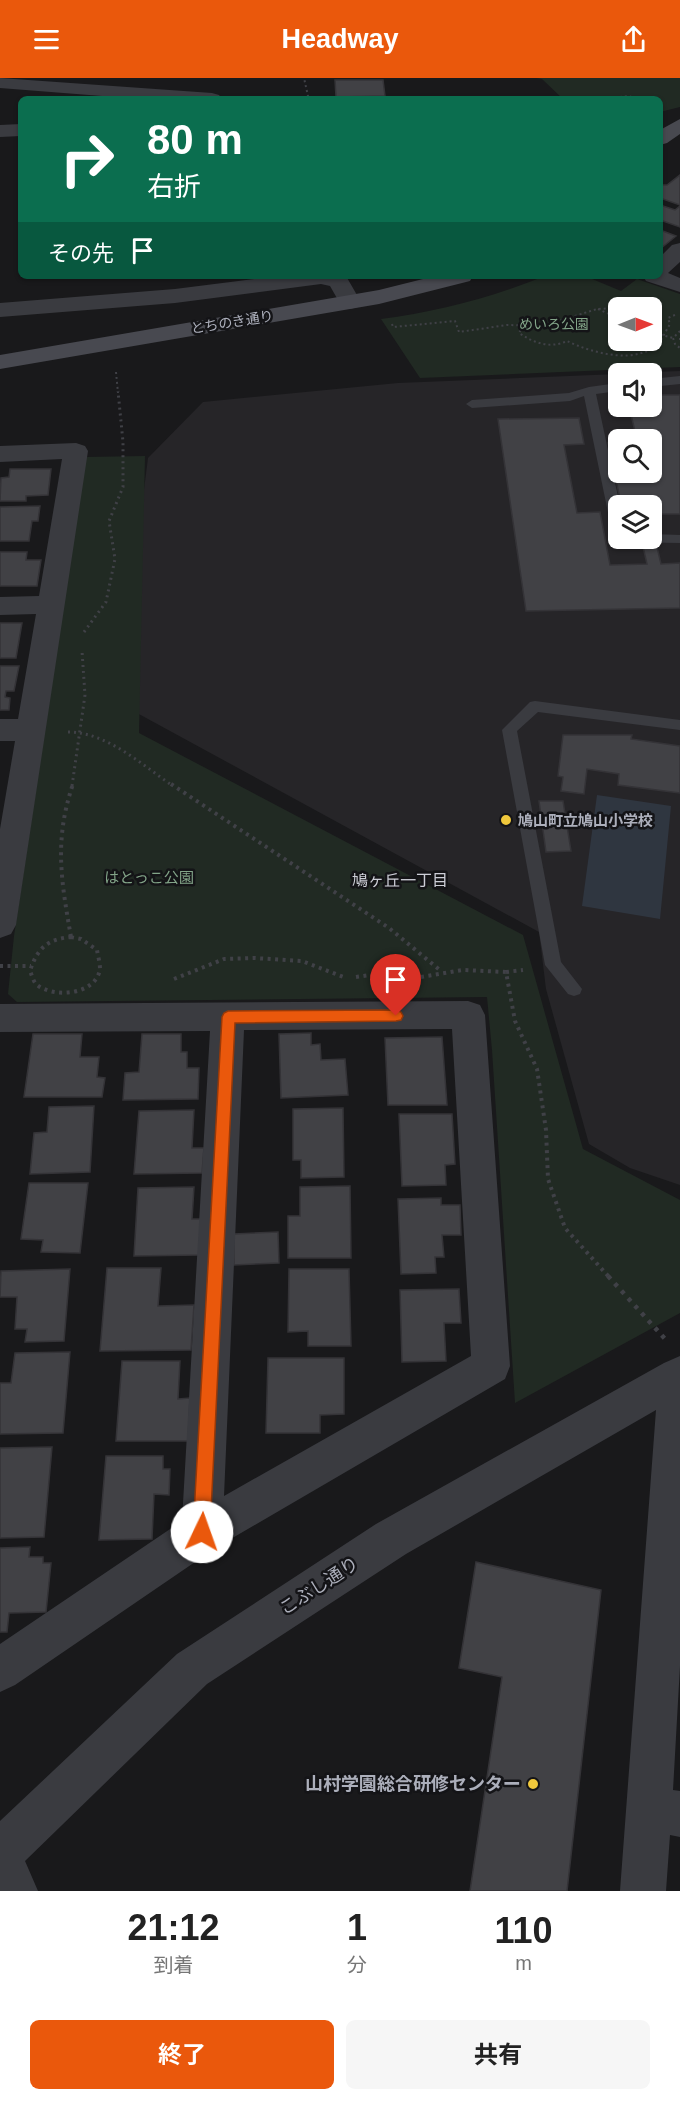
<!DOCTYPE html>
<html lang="ja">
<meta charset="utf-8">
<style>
body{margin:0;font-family:Helvetica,"Noto Sans JP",sans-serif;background:#f6f6f6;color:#222;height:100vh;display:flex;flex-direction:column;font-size:22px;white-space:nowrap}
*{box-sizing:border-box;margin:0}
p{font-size:20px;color:#767676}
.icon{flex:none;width:33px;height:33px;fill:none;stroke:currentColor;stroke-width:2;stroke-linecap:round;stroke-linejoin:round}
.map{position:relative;height:1813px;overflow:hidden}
.side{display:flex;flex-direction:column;background:#fff;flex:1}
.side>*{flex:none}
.top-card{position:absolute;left:18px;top:18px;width:645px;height:183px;border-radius:9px;box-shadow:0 2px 4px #0004;background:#0b6e4f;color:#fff;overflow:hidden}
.needle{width:39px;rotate:89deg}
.controls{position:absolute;left:608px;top:219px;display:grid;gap:12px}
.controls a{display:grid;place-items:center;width:54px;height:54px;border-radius:9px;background:#fff;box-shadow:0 2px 4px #0004;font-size:30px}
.pin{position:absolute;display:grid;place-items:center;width:51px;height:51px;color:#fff;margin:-62px -26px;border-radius:50% 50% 50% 0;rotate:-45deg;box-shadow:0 0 6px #0007}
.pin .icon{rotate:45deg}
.me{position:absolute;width:66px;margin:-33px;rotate:3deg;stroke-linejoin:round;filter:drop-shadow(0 0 4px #0008)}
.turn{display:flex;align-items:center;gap:21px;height:126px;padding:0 30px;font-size:27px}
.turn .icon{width:78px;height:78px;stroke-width:2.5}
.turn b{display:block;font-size:42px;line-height:51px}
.then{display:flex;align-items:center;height:57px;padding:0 30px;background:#0003;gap:12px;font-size:22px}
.eta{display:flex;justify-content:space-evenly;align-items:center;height:102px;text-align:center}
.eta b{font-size:36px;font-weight:700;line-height:42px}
.action{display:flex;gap:12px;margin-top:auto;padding:12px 30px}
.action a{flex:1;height:69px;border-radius:9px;background:#ea580c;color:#fff;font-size:24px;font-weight:700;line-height:69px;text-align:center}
.action a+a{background:#f6f6f6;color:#222}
header{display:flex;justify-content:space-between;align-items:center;height:78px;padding:0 30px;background:#ea580c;color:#fff;font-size:27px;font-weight:700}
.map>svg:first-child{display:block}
.built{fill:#262528;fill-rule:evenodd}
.green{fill:#212a23;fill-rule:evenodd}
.water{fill:#2f3640}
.building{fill:#414145;stroke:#343337;stroke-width:1.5}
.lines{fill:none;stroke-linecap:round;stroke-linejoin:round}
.path-far3{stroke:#404147;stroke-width:2;stroke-dasharray:2 3;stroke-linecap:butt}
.path-far2{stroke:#404147;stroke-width:3;stroke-dasharray:2 4;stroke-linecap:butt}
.path-far1{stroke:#404147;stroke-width:4;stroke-dasharray:3 4.5;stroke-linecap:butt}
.path{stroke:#404147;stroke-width:4.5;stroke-dasharray:4 6;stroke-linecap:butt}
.lane{fill:#3a3b40;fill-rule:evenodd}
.street{fill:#3a3b40;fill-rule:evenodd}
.secondary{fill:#484950;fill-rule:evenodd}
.path-bridge{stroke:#404147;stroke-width:2;stroke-dasharray:2 3;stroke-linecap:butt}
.route{fill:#ea580c;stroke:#983908;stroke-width:1.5}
.poi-dot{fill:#f0c83c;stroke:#141417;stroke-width:2}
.labels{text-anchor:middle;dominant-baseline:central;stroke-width:5;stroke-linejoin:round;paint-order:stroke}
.far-street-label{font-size:14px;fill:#acafbb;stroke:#141417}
.far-park-label{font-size:14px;fill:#83a589;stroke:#141417}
.poi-label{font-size:15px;font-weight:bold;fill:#acafbb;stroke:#141417;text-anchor:start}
.park-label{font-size:15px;fill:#83a589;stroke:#141417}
.neighbourhood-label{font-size:16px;fill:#cdced7;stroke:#141417}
.near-street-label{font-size:18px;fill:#acafbb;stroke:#141417}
.near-poi-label{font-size:18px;font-weight:bold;fill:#acafbb;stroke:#141417;text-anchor:end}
</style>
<header><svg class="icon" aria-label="menu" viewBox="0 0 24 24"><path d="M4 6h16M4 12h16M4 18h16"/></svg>Headway<svg class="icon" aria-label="share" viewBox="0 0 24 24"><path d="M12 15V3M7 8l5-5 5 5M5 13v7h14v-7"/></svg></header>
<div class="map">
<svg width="680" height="1813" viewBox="0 0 680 1813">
<rect width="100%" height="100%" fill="#19191b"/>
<path class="built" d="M680 293V1107L630 1090 589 1066 546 911 539 854 126 629 118 617 148 380 203 324 398 305 618 296V328H651V296L629 295ZM618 362H651V394H618ZM618 428H651V460H618Z"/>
<path class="green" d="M536 0H680V29L660 34V21H563L542 1Z
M545 198H585L621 213 637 201 680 216V289L420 300 381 241C437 234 493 219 545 198ZM618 230H651V262H618Z
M145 378 139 655 523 857 583 1071 680 1122V1235L515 1325 492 972 487 919 17 924 8 916 14 858 86 379Z"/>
<path class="water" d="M597 717 671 728 660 841 582 828Z"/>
<path class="building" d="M335 2H383L385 18 336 19Z
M680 97V127L660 120V107H667Z
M663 128 675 132 680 128V149L660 142V130Z
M660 152 676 158 660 171Z
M651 317H680V436H651V428L621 425 608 365H618V394H651V362H637L629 328H651Z
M579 340 584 366 564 367 577 435 600 434 610 487 647 486 641 460H651V444L661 486 680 485V530L526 533 498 341Z
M10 391H51L48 417 26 418V423H0L1 400 9 399Z
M40 428 38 443H32L29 463H0V429Z
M0 474H27L26 482H41L37 508H0Z
M0 545H22L16 580H0Z
M0 588H19L14 613H6L5 619 10 620 9 632H0Z
M563 657H632L631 661 680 668V715L618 707 619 696 587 691 584 716 561 713 563 699 558 698Z
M539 723H563L571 773 546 774Z
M311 955V967L320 966 321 982 345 981 348 1017 281 1020 279 956Z
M33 956H82L80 979H99L97 999 105 1000 102 1019H24Z
M142 956H181V974H187V990H199L198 1021 123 1022 125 995 139 994Z
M442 959 447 1027H388L385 960Z
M94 1028 90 1094 30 1096 34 1055 47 1054 49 1029Z
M343 1030 344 1099 301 1100V1082H293V1031Z
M194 1032 192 1070H204L202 1095 134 1096 139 1033Z
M399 1036H452L455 1086 445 1087 446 1107 402 1108Z
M29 1105H88L80 1175 41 1174 43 1162 21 1161Z
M350 1108 351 1180H288V1138H300V1109Z
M194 1109 192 1141H201L200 1177 134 1178 138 1110Z
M441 1120V1127H460L461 1157H442L444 1179H435L436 1195 401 1196 398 1121Z
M278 1154 279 1185 234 1187V1156Z
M107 1190H161L158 1228 194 1227 191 1272 100 1273Z
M70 1191 64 1263 25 1264 27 1251H15L17 1219H0L1 1193Z
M289 1191H349L351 1268H308V1253L288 1254Z
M459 1211 461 1245H444L446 1283 402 1284 400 1212Z
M70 1274 63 1355 0 1356V1305H11L15 1275Z
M268 1280H344V1336L320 1337V1355H266Z
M122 1283H180L178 1321 190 1320 188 1363H116Z
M52 1369 44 1459 0 1460V1370Z
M106 1378H163V1391H170L169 1417 154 1416 152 1461 99 1462Z
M30 1469 29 1479H43V1485H51L46 1534 9 1535 7 1554H0V1470Z
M476 1484 601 1512 567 1813H470L502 1599 459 1590Z"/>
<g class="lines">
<path class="path-far3" d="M303 21 308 18 304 0
M605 21 628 18 641 21
M625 230 638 224
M598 231 618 240
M392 246 393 249 455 243 459 254 507 247 543 248 597 231 618 230
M523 248 519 255C534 265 550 271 567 263 592 275 640 289 661 262
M666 253 670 246 668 240 677 236
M680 253 673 260 675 266 680 270
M651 254 673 260
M680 260V263
M116 294 118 315"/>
<path class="path-far2" d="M84 554 106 524 115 481 109 443 123 409V364L118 313
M68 654C107 654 142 687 173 708
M72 708 85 617 82 573"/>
<path class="path-far1" d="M171 706 389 850 441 893
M71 859C61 802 54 762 73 706
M71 859 81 861 97 872C98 878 100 885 100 891 96 917 53 921 36 906 33 903 32 897 30 893 37 871 47 861 71 859Z
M0 888H31
M506 894 523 892
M356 899 370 897 378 899
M421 899 463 892 506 894 515 943 537 991 546 1052 548 1101 565 1150 609 1199
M174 901 224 881 254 880 302 883 346 900"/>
<path class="path" d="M608 1198 666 1262"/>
<path class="lane" d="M680 298V306L651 309V301Z
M618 305V313L596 316 620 428H618V453L611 449 584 318 570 323 472 330 466 326 472 322 569 315 589 309Z
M618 456V460H651V456L680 457V465L620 464 613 460Z
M535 623 680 642V652L538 634 517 653 561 884 582 911 580 916 574 918 568 916 545 887 502 652 530 624Z"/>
<path class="street" d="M0 0 212 15 219 17 222 21H140L0 10Z
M21 46V58L0 59V47Z
M680 165V184L668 195 680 200V214L646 203 643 198H660V179L672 167Z
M277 198H346L361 224 358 229 350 231 342 229 330 208 321 206 175 225 0 239V225L175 211Z
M76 365 85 368 88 373 16 847 11 856 0 860V751L15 663H0V641H18L36 536 0 537V519L39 518 62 381 0 384V368Z
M468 923 480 927 485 937 510 1288 505 1301 217 1469 15 1607 0 1614V1566L182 1443 210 953 0 954V926ZM452 951 471 1278 224 1418 244 952Z
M680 1278V1588L673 1712 680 1713V1759L670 1757 666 1813H620L656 1332 406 1476 207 1606 25 1783 38 1813H0V1743L177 1576 376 1446 664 1285Z"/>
<path class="secondary" d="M680 41V56L667 65 660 67V52Z
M435 198H473L470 203 379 226 0 291V277L379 212Z"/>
<path class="path-bridge" d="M661 262 666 253"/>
</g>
<path class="route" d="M396 932 401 934 403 938 401 942 396 943 235 945 210 1454 208 1460 202 1462 196 1460 193 1454 222 939 224 935 228 933Z"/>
<g class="poi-dot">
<circle cx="506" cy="742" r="6"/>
<circle cx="533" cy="1706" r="6"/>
</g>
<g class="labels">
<g class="far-street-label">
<text transform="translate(232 244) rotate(-9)">とちのき通り</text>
</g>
<g class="far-park-label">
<text x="554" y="246">めいろ公園</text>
</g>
<g class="poi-label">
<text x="518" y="742">鳩山町立鳩山小学校</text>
</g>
<g class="park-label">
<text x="149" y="799">はとっこ公園</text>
</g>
<g class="neighbourhood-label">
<text x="400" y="802">鳩ヶ丘一丁目</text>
</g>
<g class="near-street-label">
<text transform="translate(319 1508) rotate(-33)">こぶし通り</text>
</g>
<g class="near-poi-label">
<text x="521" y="1706">山村学園総合研修センター</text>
</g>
</g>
</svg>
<div class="controls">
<a><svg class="needle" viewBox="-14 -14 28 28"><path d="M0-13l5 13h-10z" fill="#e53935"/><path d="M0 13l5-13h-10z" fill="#767676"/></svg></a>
<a><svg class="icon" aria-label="sound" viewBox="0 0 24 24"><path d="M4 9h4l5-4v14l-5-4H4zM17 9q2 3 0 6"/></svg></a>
<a><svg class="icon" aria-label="search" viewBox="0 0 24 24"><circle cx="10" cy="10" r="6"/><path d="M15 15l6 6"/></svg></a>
<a><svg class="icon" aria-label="layers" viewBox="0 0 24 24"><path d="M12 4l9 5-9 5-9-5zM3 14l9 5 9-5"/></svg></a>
</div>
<div class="pin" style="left:396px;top:938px;background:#d93025"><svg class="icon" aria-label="arrive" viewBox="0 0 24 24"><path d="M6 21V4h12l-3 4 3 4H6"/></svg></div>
<svg class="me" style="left:202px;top:1454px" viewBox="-20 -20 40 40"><circle r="19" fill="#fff"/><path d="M0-13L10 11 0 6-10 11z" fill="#ea580c"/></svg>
<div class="top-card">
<div class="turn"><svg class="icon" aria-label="right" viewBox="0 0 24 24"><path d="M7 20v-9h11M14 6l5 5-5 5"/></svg><div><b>80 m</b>右折</div></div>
<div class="then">その先<svg class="icon" aria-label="arrive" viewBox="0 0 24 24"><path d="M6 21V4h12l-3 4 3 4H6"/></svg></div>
</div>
</div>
<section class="side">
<div class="eta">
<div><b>21:12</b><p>到着</p></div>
<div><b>1</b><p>分</p></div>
<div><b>110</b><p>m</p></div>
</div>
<div class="action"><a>終了</a><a>共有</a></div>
</section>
